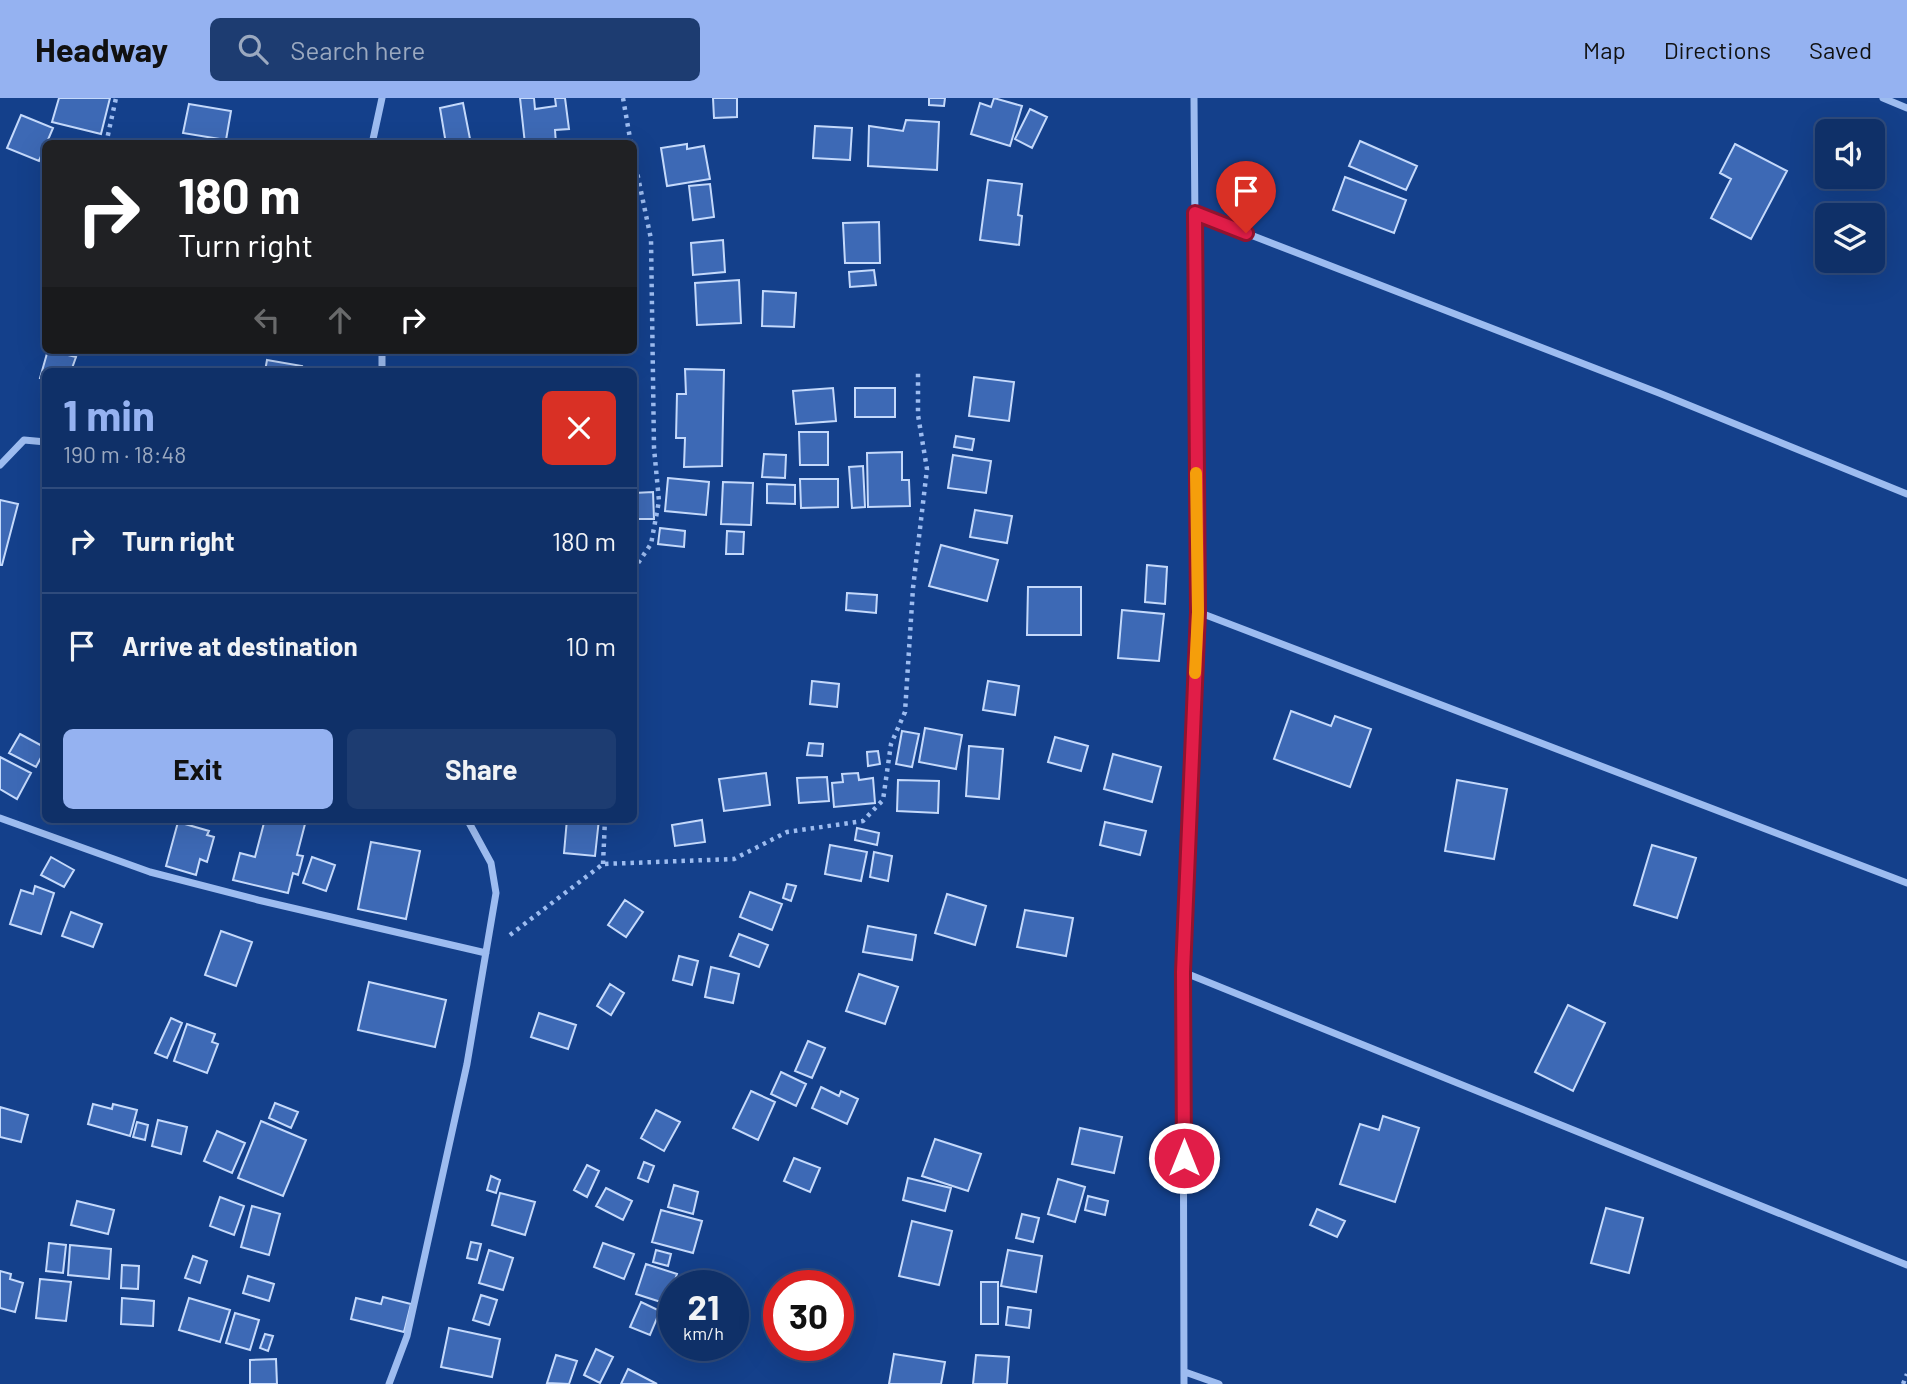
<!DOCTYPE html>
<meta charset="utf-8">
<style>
body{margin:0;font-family:Barlow,sans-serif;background:#1d3c71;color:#f1f3f6;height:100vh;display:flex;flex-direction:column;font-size:26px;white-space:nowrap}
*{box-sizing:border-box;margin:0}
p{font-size:23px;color:#9ba9c0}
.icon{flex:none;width:38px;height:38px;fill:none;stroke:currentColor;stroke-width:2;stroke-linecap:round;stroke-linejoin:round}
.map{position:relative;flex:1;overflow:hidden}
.drawer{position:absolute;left:42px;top:270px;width:595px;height:455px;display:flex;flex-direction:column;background:#0f3068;border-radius:10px;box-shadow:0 7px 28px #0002,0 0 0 2px #2f4b7c}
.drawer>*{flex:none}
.hud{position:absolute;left:42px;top:42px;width:595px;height:214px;border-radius:10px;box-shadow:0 7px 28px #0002,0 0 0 2px #2f4b7c;background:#202124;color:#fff;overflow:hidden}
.fabs{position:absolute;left:1815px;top:21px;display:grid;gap:14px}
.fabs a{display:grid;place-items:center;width:70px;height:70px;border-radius:10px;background:#0f3068;box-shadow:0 7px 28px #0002,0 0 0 2px #2f4b7c;font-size:35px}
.speed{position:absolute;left:658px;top:1172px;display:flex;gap:14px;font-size:35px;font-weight:700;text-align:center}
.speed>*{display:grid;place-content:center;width:91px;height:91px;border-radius:50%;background:#0f3068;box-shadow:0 7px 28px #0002,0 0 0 2px #2f4b7c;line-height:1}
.speed small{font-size:18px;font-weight:400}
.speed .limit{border:10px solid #d22;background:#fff;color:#111}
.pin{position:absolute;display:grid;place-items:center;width:60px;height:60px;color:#fff;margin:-72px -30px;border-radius:50% 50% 50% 0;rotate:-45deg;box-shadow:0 0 7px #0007}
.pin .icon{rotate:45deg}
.me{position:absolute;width:77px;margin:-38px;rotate:0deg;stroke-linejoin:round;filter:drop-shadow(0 0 5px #0008)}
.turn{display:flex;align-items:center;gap:24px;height:147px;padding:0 21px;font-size:32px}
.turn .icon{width:91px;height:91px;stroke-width:2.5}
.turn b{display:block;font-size:49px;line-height:60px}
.lanes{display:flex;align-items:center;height:66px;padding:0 21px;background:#0003;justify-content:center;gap:35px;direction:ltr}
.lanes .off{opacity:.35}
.round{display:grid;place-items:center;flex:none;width:74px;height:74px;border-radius:10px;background:#1d3c71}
.head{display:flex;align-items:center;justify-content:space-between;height:119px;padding:0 21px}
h1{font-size:42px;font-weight:700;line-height:52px;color:#95b2f1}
.button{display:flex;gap:14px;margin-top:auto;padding:14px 21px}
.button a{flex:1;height:80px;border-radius:10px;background:#95b2f1;color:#111;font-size:28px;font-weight:700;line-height:80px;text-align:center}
.button a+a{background:#1d3c71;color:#f1f3f6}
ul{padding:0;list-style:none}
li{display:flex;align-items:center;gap:21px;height:105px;padding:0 21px;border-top:2px solid #2f4b7c}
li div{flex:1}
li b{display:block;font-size:26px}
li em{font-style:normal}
header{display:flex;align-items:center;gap:42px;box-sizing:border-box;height:98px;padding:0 35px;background:#95b2f1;color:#111}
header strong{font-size:33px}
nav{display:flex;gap:38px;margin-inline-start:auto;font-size:24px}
.search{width:490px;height:63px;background:#1d3c71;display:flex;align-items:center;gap:18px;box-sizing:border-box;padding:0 24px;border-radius:10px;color:#9ba9c0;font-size:26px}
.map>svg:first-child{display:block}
.building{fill:#3d69b5;stroke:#c4d9fb;stroke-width:2}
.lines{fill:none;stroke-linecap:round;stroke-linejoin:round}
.path{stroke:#9dbcf0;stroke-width:4.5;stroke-dasharray:3.5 5;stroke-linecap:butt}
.minor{stroke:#9dbcf0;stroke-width:7}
.route-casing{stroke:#92132f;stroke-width:18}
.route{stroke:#e11d48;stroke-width:12}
.slow{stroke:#f59e0b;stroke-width:12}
</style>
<header>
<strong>Headway</strong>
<div class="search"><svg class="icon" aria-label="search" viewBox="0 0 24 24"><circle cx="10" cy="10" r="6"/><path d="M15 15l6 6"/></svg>Search here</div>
<nav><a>Map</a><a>Directions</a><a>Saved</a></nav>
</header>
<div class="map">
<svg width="1907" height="1286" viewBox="0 0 1907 1286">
<rect width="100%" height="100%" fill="#14408b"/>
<path class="building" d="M59 0H110L101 36 52 24Z
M520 0H534L535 11 556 8 555 0H565L569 31 555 32 556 46H525Z
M713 0H737V19L714 20Z
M929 0H945L944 8 929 7Z
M994 0 1022 8 1010 48 971 36 980 5 991 9Z
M463 5 471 46H446L440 10Z
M189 6 231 13 226 42 183 35Z
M1030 11 1047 19 1032 50 1015 41Z
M21 17 53 30 39 63 7 50Z
M906 22 939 24 937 72 868 68 869 28 903 33Z
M815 28 852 30 850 62 813 60Z
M1360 43 1417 68 1406 92 1349 68Z
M687 46V51L704 48 710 81 667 88 661 50Z
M1735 46 1787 73 1751 141 1711 120 1731 81 1720 75Z
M1345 79 1406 102 1394 135 1333 112Z
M988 82 1022 86 1018 117 1022 118 1019 147 980 142Z
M710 86 714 119 693 122 689 88Z
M879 124 880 165H845L843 125Z
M723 142 725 174 693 177 691 145Z
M874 172 876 187 850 189 849 174Z
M739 182 741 225 697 227 695 185Z
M763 193 796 195 794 229 762 228Z
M48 252 76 259 71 273H46V282L40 280Z
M267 262 302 268 301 273H265Z
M685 271 724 272 722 368 684 369 685 340H676L677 296H686Z
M974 279 1014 284 1009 323 969 318Z
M833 290 836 323 796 326 793 293Z
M855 290H895V319H855Z
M799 334H828V367H800Z
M956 338 974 341 972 352 954 349Z
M902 354V382H909L910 408 868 409 867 355Z
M764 356 786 357 785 380 762 379Z
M953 357 991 363 986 395 948 390Z
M863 368 865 409 852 410 849 369Z
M668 380 709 384 706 417 665 413Z
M800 381H838V409L801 410Z
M723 384 753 385 751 427 721 426Z
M767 386 795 387V406L767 405Z
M653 394 654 421H634V395Z
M0 402 18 406 2 467H0Z
M975 412 1012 418 1007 445 970 439Z
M660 430 685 433 684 449 658 446Z
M727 433 744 434 743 456H726Z
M941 447 998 462 987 503 929 488Z
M1147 467 1167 469 1165 506 1145 504Z
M1028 489H1081V537H1027Z
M847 495 877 497 876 515 846 512Z
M1122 512 1164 516 1159 563 1118 560Z
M812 583 839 586 837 609 810 606Z
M988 583 1019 588 1015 617 983 612Z
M1291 613 1331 628 1335 618 1371 631 1350 689 1274 661Z
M925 630 962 637 956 671 919 664Z
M902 633 919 636 912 669 896 666Z
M20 636 46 650 36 669 9 655Z
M1055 639 1088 648 1081 673 1048 664Z
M809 645 823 646 822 658 807 657Z
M969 648 1003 651 999 701 966 698Z
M878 653 880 666 868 668 867 654Z
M1113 656 1161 669 1152 704 1104 691Z
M0 659 31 675 17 701 0 691Z
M766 675 770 707 724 713 719 681Z
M858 675 859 682 873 680 875 705 834 709 832 685 843 684 842 676Z
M827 679 829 703 799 705 797 680Z
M898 682 939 683 938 715 897 713Z
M1457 682 1507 691 1494 761 1445 753Z
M265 721H285L305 726 297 757 303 758 298 777 293 775 288 795 233 782 240 755 255 759Z
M567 721H599L595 758 564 755Z
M702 722 705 744 675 748 672 727Z
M178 724 209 733 207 737 214 739 207 764 200 761 196 777 166 768Z
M1105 724 1146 733 1140 757 1100 747Z
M857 730 879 735 877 747 855 742Z
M371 744 420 753 406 821 358 811Z
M830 747 867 754 861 783 825 776Z
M1652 747 1696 760 1677 820 1634 807Z
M874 754 892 758 888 783 870 779Z
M51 759 74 772 64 789 41 777Z
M312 759 335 767 326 793 303 785Z
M787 786 796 788 791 803 783 800Z
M35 788 54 795 41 836 10 826 21 792 33 796Z
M750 794 782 806 772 832 740 819Z
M947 796 986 808 975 847 935 835Z
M625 802 643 814 626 839 608 827Z
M1025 812 1073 820 1066 858 1017 849Z
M71 814 102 826 93 849 62 838Z
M868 828 916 837 912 862 863 854Z
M221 833 252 844 236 888 205 877Z
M739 836 768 847 759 869 730 858Z
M679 858 698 863 692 887 673 882Z
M711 869 739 876 733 905 705 899Z
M859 876 898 889 885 926 846 913Z
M369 884 446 902 435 949 358 932Z
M610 886 624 895 611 917 597 908Z
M1568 907 1605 925 1573 993 1535 974Z
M539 915 576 927 568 951 531 939Z
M171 920 182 925 167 960 155 955Z
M187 926 215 936 212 944 218 946 207 975 174 963Z
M808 943 825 950 812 980 795 973Z
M781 974 806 986 796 1008 771 996Z
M821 989 839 998 841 993 858 1001 847 1026 812 1010Z
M751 993 775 1004 758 1042 733 1030Z
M275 1005 298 1014 291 1030 269 1020Z
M93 1006 112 1011 113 1006 137 1012 130 1038 88 1026Z
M0 1009 28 1017 21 1044 0 1039Z
M656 1012 680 1024 664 1053 641 1040Z
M1383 1018 1419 1030 1395 1104 1340 1086 1360 1026 1379 1032Z
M158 1022 187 1029 181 1056 152 1048Z
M261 1023 306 1042 283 1098 238 1080Z
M137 1024 148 1027 145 1042 133 1039Z
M1080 1030 1122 1039 1114 1075 1072 1066Z
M217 1033 245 1045 232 1075 204 1063Z
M935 1041 981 1056 968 1093 922 1078Z
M794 1060 820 1070 810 1094 784 1083Z
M644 1064 654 1068 648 1084 638 1080Z
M587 1067 599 1073 587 1099 574 1092Z
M491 1078 500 1082 496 1095 487 1092Z
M908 1080 951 1090 945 1113 903 1102Z
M1058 1081 1085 1089 1075 1124 1048 1116Z
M674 1087 698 1094 693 1116 668 1109Z
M606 1090 632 1103 623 1122 596 1108Z
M500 1095 535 1104 525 1137 492 1127Z
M1088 1098 1108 1103 1105 1117 1085 1112Z
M220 1099 244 1108 234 1137 210 1128Z
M77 1103 114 1112 108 1136 71 1127Z
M252 1108 280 1116 269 1157 241 1149Z
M1606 1110 1643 1120 1629 1175 1591 1165Z
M1317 1111 1345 1123 1337 1139 1310 1127Z
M661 1112 702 1123 693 1155 652 1144Z
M1022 1116 1039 1120 1033 1144 1016 1140Z
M912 1123 952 1133 939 1187 899 1178Z
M471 1144 481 1146 477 1162 467 1160Z
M49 1145 66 1147 63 1175 46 1173Z
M603 1145 634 1156 624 1181 594 1169Z
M70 1147 111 1151 109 1181 68 1177Z
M489 1152 513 1160 503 1192 479 1185Z
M656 1152 671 1156 668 1168 653 1164Z
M1008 1152 1042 1158 1036 1194 1001 1188Z
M193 1158 207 1163 200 1185 185 1180Z
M646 1166 677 1176 667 1206 636 1196Z
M122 1167 139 1168 138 1191 121 1190Z
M0 1173 11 1176 10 1181 23 1185 15 1214 0 1210Z
M248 1178 274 1186 269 1203 243 1195Z
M40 1181 71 1184 66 1223 36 1220Z
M981 1184H998V1226H981Z
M481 1197 497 1202 489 1227 473 1222Z
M383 1199 411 1206 404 1234 351 1221 356 1200 381 1206Z
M122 1200 154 1203 153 1228 121 1226Z
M189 1200 230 1212 220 1244 179 1232Z
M641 1204 660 1213 650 1237 630 1229Z
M1008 1209 1031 1212 1029 1230 1006 1227Z
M235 1215 259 1222 250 1252 226 1245Z
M449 1230 500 1241 492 1279 441 1269Z
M265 1236 273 1238 268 1253 260 1250Z
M596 1251 613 1259 600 1285 584 1277Z
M894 1256 945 1264 941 1286H889Z
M556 1257 577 1263 569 1286 547 1285Z
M976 1257 1009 1259 1007 1286H973Z
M276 1261 277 1286H250V1262Z
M628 1271 657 1286H621Z"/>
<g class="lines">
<path class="path" d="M623 0 631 46
M106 46 116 0
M634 60 651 141 654 350 659 403 651 446 634 471
M603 766 605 721
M510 837 603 766 734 761 787 734 863 723 883 702 891 646 905 614 913 490 927 371 918 317V271
M1903 1286 1907 1276"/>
<path class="minor" d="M1883 0 1907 10
M372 46 382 0
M1194 115 1659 295 1907 396
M382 252V273
M0 367 24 342 46 344
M1198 514 1907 785
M0 720 150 774 258 802 486 855
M1183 874 1907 1167
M1185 1274 1219 1286
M389 1286 407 1238 467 966 496 795 491 765 467 721
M1184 1286 1183 874 1198 514 1194 0"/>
</g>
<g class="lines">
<g class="route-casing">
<path id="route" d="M1184 1060 1183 874 1198 514 1195 115 1246 135"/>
</g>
<use href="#route" class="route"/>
<path class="slow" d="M1195 575 1198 514 1196 375"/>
</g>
</svg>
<div class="fabs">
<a><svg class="icon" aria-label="sound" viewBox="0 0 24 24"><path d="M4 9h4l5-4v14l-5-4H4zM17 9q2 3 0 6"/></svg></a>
<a><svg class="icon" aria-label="layers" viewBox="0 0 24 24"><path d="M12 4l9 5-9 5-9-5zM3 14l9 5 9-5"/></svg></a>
</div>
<div class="speed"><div>21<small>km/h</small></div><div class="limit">30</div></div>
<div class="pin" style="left:1246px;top:135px;background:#d93025"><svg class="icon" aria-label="arrive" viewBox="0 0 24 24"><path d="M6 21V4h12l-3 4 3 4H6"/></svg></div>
<svg class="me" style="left:1184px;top:1060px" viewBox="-20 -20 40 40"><circle r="17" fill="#e11d48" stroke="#fff" stroke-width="3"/><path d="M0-11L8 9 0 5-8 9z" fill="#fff"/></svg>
<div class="hud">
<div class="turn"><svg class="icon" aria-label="right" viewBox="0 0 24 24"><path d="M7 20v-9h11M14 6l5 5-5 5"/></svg><div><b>180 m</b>Turn right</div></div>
<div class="lanes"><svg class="icon off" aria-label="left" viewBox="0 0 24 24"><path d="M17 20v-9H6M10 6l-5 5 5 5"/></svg><svg class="icon off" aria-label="ahead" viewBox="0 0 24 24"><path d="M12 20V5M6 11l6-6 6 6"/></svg><svg class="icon" aria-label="right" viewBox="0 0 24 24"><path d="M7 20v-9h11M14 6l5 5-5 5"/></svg></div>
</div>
<section class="drawer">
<div class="head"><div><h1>1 min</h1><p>190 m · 18:48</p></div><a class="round" style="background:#d93025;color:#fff"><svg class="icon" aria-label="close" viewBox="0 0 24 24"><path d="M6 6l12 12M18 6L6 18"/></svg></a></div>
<ul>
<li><svg class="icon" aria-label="right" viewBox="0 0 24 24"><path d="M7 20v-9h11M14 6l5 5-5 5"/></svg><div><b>Turn right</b></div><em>180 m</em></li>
<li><svg class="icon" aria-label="arrive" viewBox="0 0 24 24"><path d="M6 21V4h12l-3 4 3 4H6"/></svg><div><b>Arrive at destination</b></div><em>10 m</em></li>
</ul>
<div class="button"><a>Exit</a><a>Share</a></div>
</section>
</div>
